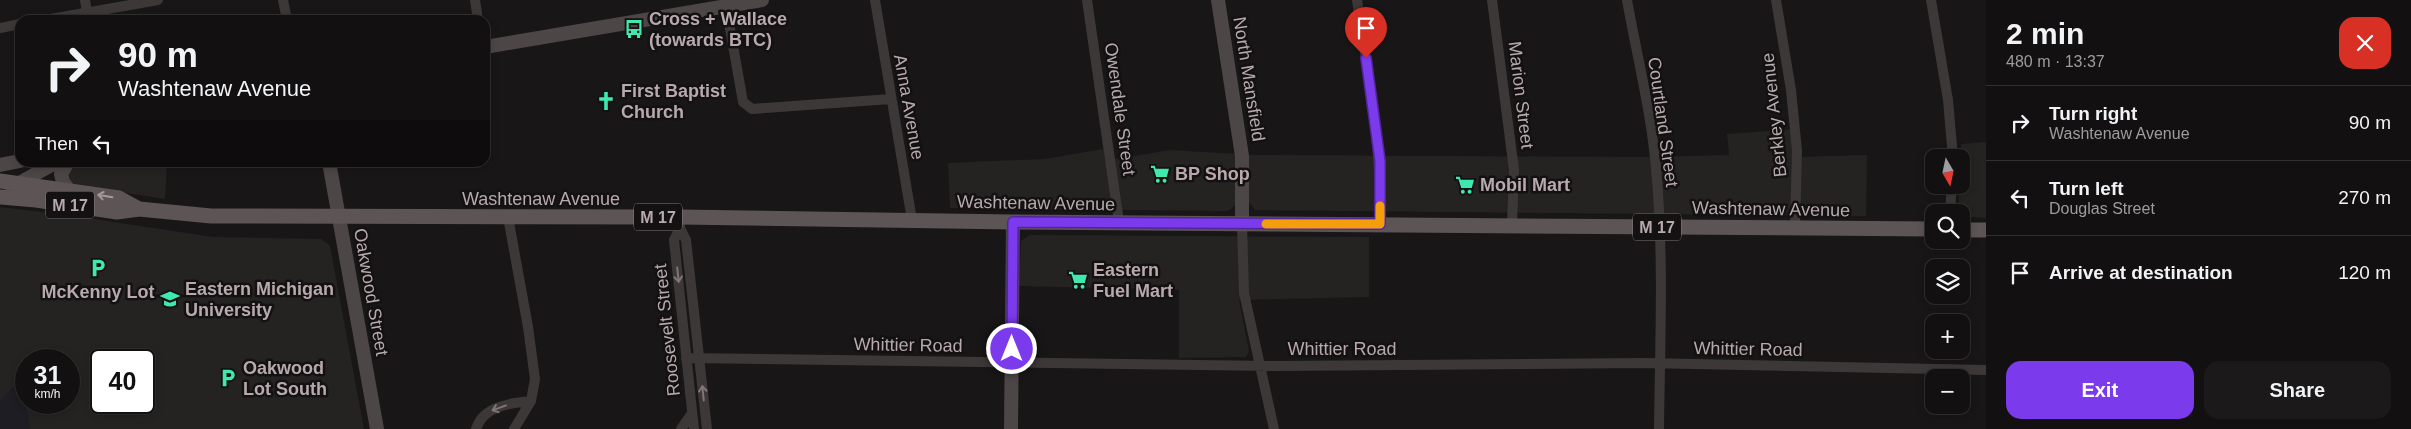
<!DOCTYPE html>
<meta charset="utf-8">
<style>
body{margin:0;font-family:Helvetica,sans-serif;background:#1b1919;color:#f1f3f6;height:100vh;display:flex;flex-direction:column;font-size:19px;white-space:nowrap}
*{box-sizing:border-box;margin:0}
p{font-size:16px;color:#9c9d9f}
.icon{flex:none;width:28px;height:28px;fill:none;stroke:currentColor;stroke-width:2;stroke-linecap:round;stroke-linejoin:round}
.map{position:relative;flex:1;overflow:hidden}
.sheet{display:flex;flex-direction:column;background:#121010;width:425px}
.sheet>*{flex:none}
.top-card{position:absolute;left:15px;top:15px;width:475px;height:152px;border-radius:15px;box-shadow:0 2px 8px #0003,0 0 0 1px #313030;background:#121010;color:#f1f3f6;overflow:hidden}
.needle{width:32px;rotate:171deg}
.buttons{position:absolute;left:1925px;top:149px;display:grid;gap:10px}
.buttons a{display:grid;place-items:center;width:45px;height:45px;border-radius:10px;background:#121010;box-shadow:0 2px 8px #0003,0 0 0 1px #313030;font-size:25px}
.speed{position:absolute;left:15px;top:349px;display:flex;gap:10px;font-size:25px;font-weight:700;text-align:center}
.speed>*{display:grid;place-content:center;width:65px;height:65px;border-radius:50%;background:#121010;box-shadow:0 2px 8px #0003,0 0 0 1px #313030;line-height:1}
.speed small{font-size:12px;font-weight:400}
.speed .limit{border:2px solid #111;border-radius:8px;background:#fff;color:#111}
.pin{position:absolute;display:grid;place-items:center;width:42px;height:42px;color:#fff;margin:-51px -21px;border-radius:50% 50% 50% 0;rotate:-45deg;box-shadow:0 0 5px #0007}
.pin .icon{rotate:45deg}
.me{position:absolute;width:55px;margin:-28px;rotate:0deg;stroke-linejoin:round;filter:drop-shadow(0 0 4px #0008)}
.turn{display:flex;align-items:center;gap:18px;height:105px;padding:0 20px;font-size:22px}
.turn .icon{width:65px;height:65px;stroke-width:2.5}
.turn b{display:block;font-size:35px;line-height:42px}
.then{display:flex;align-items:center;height:48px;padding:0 20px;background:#0003;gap:10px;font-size:19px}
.round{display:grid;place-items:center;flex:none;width:52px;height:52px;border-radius:15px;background:#1b1919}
.head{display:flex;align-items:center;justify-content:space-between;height:85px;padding:0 20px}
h1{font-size:30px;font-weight:700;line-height:38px}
.button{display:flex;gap:10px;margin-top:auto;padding:10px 20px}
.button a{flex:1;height:58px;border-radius:15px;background:#7c3aed;color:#fff;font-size:20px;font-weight:700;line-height:58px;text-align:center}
.button a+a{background:#1b1919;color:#f1f3f6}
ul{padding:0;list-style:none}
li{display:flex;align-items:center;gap:15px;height:75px;padding:0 20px;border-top:1px solid #313030}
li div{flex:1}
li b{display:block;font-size:19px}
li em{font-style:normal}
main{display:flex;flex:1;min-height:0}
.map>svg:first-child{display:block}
.built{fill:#252222;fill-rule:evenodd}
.green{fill:#1d1d23}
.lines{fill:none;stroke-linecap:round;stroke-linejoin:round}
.street{stroke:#3d3838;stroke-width:10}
.secondary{stroke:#4d4647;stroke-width:14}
.primary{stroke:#5c5455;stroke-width:15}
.oneway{stroke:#a5989c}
.oneway2{stroke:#807679}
.route-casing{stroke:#51269a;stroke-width:12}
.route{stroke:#7c3aed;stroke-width:9}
.slow{stroke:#f59e0b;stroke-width:9}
.labels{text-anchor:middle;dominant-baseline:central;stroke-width:5;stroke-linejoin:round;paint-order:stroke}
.shield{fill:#131111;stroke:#867b7f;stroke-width:1}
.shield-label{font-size:16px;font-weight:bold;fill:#b7a9ae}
.poi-label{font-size:18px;font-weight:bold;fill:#b7a9ae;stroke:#131111;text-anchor:start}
.street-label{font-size:18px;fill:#b7a9ae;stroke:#131111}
</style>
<main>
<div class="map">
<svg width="1986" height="429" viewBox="0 0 1986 429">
<rect width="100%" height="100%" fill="#181616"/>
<path class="built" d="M1794 129 1796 157 1867 155 1866 216 1255 210 1248 201V155L1651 157 1729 155 1727 134Z
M1986 142V218L1961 216 1958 210 1961 144Z
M1103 149 1105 161 1170 150 1236 154 1235 205 1230 210 1224 211 950 208 948 163 1045 159Z
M76 163H167L165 199 75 185 68 181V170Z
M0 207 68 215 213 237 321 239 330 246 364 429H0ZM26 360H69V402H26ZM101 360H144V402H101Z
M1030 235 1369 237V297L1239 300 1249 351 1246 357 1179 358V290L1019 286 1021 241Z"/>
<path class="green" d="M15 385 20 386 24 392 30 429H0V401Z"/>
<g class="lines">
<path class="street" d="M85 0 87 12
M283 0 287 20
M475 0 478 20
M875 0 912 220
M1087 0 1119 222
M1357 0C1368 75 1382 148 1380 224
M1492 0 1514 170 1512 225
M1627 0C1637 56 1651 111 1656 168 1664 254 1660 342 1659 429
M1776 0 1791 90 1797 151 1795 228
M1931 0 1948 100 1953 158
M726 6 743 102 752 109 891 99
M45 20 158 0
M0 28 20 24
M1950 212 1952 185
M508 217 528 327 535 379 531 401 514 429
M680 217V228L686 240 707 429
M1242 224 1244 293 1274 429
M680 228 674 240 694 429
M686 358 1276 366 1646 363 1986 370
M476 429C483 406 511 403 531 401
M681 429 692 413"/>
<path class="secondary" d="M1218 0 1242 156V224
M485 47 762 0
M68 162 61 174 63 182 69 190
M329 162 377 429
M0 165 20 161
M12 187 57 162
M1011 429 1013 222"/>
<path class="primary" d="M0 181 119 198 139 209
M0 197 36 200 117 212 139 209 211 216 680 217 1013 222 1934 229
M1961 230H1986"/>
</g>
<defs><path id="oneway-shaft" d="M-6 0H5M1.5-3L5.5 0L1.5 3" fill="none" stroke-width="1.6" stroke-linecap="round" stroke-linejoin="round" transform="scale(1.25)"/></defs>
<use class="oneway" href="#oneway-shaft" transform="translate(105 196) rotate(-171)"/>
<g class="oneway2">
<use href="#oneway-shaft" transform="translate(678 275) rotate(84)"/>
<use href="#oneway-shaft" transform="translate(703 393) rotate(-96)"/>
<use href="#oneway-shaft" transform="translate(499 408) rotate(160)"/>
</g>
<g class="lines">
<g class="route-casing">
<path id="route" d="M1012 349 1013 222 1380 224V161L1366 58"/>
</g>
<use href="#route" class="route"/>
<path class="slow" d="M1266 224H1380V206"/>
</g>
<defs>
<g id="bus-bare" transform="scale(1.5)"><path d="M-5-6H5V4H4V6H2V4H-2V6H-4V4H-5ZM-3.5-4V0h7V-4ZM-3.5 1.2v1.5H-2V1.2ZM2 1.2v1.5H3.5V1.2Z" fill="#3ee8ae" stroke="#131111" stroke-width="2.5" paint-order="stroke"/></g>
<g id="church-bare" transform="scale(1.5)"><path d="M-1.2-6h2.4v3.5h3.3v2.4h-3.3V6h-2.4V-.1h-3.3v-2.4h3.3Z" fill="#3ee8ae" stroke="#131111" stroke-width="2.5" paint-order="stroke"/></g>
<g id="supermarket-bare" transform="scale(1.5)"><path d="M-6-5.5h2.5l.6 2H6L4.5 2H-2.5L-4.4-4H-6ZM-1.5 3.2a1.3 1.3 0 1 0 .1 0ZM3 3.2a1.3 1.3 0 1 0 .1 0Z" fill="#3ee8ae" stroke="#131111" stroke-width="2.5" paint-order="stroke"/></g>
<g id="parking-bare" transform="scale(1.5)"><path d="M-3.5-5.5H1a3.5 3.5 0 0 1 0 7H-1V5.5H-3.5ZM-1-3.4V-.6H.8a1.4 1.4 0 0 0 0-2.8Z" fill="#3ee8ae" stroke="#131111" stroke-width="2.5" paint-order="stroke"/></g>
<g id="university-bare" transform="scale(1.5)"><path d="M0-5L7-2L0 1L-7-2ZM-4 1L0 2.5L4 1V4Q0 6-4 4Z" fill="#3ee8ae" stroke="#131111" stroke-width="2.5" paint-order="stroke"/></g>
</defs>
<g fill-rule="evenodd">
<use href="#bus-bare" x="634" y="29"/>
<use href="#church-bare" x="606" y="101"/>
<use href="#supermarket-bare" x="1160" y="174"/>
<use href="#supermarket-bare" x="1465" y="185"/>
<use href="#parking-bare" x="98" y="268"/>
<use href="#supermarket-bare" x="1078" y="280"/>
<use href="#university-bare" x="170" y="299"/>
<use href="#parking-bare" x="228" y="378"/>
</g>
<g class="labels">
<g class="shield">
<rect x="46" y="191.5" width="48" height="27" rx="4"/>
<rect x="634" y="203.5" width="48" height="27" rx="4"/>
<rect x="1633" y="213.5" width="48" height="27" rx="4"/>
</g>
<g class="shield-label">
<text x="70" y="205">M 17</text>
<text x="658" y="217">M 17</text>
<text x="1657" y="227">M 17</text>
</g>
<g class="poi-label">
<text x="649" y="19">Cross + Wallace<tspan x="649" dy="21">(towards BTC)</tspan></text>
<text x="621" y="91">First Baptist<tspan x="621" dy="21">Church</tspan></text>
<text x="1175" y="174">BP Shop</text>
<text x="1480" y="185">Mobil Mart</text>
<text x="1093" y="270">Eastern<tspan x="1093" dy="21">Fuel Mart</tspan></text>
<text x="185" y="289">Eastern Michigan<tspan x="185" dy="21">University</tspan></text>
<text x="98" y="292" text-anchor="middle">McKenny Lot</text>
<text x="243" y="368">Oakwood<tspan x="243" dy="21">Lot South</tspan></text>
</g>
<g class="street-label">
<text transform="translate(1249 79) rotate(81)">North Mansfield</text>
<text transform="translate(1521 95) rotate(83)">Marion Street</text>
<text transform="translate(909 107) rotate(80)">Anna Avenue</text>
<text transform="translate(1120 109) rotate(82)">Owendale Street</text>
<text transform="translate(1774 115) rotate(-96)">Berkley Avenue</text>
<text transform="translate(1663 122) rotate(82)">Courtland Street</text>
<text x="541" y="199">Washtenaw Avenue</text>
<text transform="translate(1036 203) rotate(1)">Washtenaw Avenue</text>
<text transform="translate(1771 209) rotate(1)">Washtenaw Avenue</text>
<text transform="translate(371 292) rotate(80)">Oakwood Street</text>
<text transform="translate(667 330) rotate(-96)">Roosevelt Street</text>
<text transform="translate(908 345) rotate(1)">Whittier Road</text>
<text x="1342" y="349">Whittier Road</text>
<text transform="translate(1748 349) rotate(1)">Whittier Road</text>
</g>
</g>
</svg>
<div class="buttons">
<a><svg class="needle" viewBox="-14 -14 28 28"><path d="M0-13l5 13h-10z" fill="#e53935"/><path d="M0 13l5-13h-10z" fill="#9c9d9f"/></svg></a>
<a><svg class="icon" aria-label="search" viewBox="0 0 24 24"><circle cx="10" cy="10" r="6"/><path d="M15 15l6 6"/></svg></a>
<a><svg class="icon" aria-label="layers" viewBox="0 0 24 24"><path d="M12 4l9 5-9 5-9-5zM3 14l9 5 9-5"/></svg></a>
<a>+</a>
<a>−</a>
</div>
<div class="speed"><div>31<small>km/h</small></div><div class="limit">40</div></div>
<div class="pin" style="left:1366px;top:58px;background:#d93025"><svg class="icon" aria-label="arrive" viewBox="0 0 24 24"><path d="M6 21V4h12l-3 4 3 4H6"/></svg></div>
<svg class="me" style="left:1012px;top:349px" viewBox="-20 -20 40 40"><circle r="17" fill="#7c3aed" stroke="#fff" stroke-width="3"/><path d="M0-11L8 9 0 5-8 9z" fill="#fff"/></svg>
<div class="top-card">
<div class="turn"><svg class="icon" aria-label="right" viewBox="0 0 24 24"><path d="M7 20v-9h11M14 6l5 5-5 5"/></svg><div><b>90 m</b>Washtenaw Avenue</div></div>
<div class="then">Then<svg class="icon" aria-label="left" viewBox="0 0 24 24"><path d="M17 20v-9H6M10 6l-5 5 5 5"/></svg></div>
</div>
</div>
<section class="sheet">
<div class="head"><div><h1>2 min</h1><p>480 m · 13:37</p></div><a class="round" style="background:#d93025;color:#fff"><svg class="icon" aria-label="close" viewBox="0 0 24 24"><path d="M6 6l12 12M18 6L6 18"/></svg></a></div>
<ul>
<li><svg class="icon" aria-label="right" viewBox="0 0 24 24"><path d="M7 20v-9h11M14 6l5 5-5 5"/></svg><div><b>Turn right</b><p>Washtenaw Avenue</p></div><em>90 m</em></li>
<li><svg class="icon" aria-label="left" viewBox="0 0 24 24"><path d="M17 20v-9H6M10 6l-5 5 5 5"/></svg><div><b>Turn left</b><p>Douglas Street</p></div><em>270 m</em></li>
<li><svg class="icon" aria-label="arrive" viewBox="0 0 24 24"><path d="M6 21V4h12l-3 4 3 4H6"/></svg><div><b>Arrive at destination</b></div><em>120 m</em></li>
</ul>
<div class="button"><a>Exit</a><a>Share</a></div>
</section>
</main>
